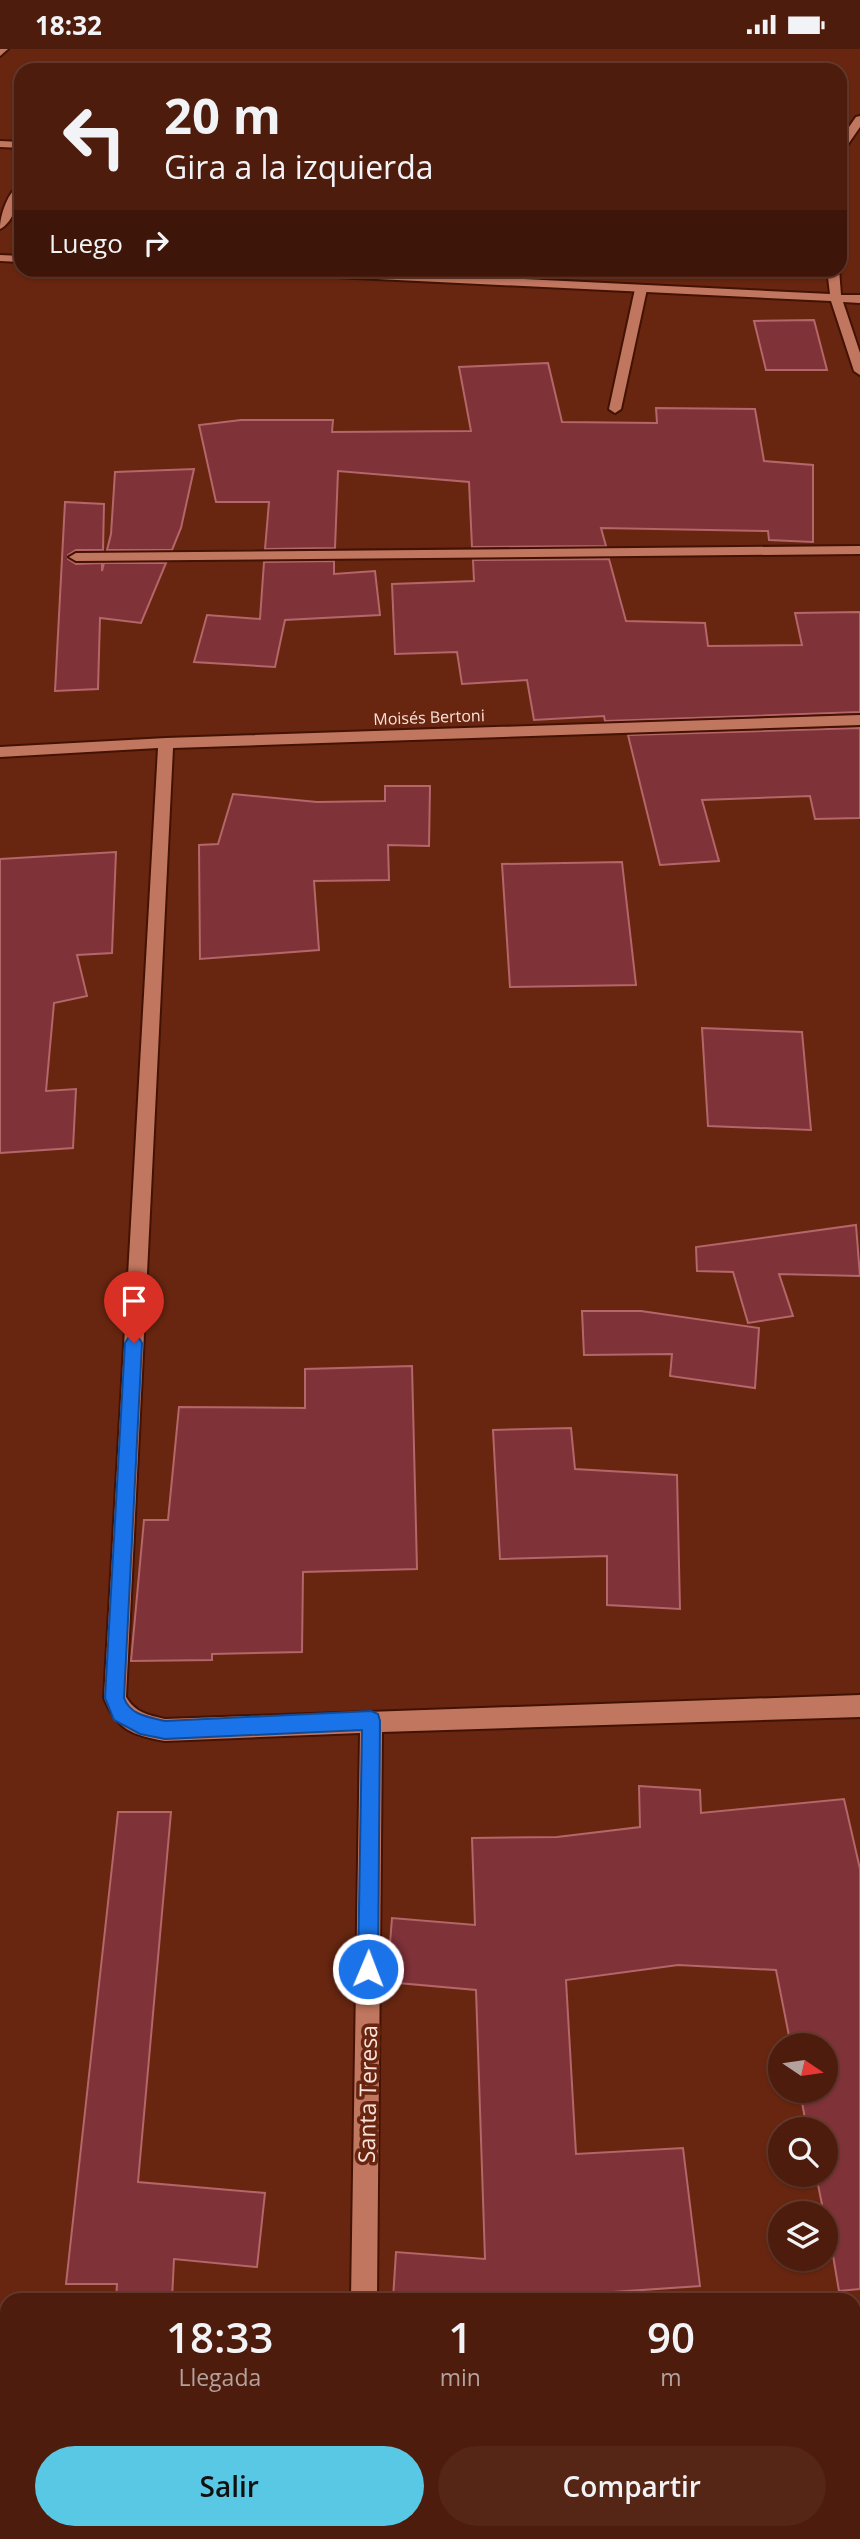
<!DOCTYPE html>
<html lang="es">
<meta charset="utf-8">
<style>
body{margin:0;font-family:"Open Sans",sans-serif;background:#552515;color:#f1f3f6;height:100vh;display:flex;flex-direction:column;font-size:26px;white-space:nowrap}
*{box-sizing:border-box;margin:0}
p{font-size:23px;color:#b3a19d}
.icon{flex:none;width:38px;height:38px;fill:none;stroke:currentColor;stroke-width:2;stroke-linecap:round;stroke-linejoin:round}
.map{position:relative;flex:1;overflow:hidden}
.sheet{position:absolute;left:0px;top:2244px;width:861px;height:247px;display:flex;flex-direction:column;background:#4e1c0c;border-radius:21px 21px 0 0;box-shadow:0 2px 5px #0004,0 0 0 2px #653a2d}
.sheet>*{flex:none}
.hud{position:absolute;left:14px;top:14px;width:833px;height:214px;border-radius:21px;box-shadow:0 2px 5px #0004,0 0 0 2px #653a2d;background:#4e1c0c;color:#f1f3f6;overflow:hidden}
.needle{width:46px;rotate:103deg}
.tools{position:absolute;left:768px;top:1984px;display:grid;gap:14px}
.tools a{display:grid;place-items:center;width:70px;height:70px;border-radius:50%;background:#4e1c0c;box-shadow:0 2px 5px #0004,0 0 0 2px #653a2d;font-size:35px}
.pin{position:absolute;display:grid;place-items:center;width:60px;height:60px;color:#fff;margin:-72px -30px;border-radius:50% 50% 50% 0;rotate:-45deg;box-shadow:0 0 7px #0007}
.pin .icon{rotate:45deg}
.me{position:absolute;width:77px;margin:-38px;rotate:1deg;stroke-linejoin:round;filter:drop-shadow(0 0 5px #0008)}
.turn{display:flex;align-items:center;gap:24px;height:147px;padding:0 35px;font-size:32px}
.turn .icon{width:91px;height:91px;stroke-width:2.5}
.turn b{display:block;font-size:49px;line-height:60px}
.then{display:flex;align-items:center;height:66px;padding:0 35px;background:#0003;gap:14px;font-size:26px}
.eta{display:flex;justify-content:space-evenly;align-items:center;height:119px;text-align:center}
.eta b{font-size:42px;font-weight:600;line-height:49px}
.cta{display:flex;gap:14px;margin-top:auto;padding:14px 35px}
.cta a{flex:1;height:80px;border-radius:42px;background:#59c8e5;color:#111;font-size:28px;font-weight:600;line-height:80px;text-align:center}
.cta a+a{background:#552515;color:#f1f3f6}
.status{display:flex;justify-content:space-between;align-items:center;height:49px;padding:0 35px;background:#4e1c0c;direction:ltr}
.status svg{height:19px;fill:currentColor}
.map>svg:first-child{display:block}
.building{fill:#803239;stroke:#b46669;stroke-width:2}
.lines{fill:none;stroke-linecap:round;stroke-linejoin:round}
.service-casing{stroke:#431203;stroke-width:4}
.minor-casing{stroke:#431203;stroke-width:4}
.service{fill:#c1765f;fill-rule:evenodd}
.minor{fill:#c1765f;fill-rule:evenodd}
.route{fill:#1a73e8;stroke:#114b97;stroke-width:2}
.labels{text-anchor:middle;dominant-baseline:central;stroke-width:7;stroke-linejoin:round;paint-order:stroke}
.far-street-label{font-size:16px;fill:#fbe2da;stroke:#682610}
.near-street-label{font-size:23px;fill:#fbe2da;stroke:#682610}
</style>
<div class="status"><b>18:32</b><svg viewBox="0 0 49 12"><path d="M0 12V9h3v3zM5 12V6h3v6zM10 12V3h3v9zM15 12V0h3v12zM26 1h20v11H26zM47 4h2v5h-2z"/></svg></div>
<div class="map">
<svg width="860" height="2490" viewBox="0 0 860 2490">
<rect width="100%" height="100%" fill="#682610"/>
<path class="building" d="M814 271 827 321H766L754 272Z
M548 314 562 373 657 374 656 359 755 360 764 412 813 416V493L769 491 768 482 601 479 606 497 472 498 469 433 338 422 335 499 265 500 269 453H216L199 376 241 371H333L332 383 471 382 459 318Z
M194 420 181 479 172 501H107L111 485 115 423Z
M65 453 104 455 103 501H76L68 506V510L76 515 102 514V522L104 514H166L141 574 100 569 98 640 55 642Z
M609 510 626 572 705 574 708 597 802 596 795 564 860 563V663L605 672 604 667 534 671 527 631 462 635 457 603 395 605 392 535 474 532 473 511Z
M334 512V525L375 522 380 566 285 571 275 618 194 613 207 566 260 570 264 513Z
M860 679V769L815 770 810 747 702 751 719 812 660 816 628 686Z
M385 737H430L429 797 388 796 389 831 314 832 319 901 200 910 199 796 218 795 233 745 317 753 385 752Z
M116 803 112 904 77 906 87 947 54 954 46 1042 76 1040 73 1099 0 1104V810Z
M622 813 636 936 510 938 502 815Z
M702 979 802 983 811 1081 708 1077Z
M856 1176 860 1227 779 1225 793 1267 748 1274 733 1223 697 1222 696 1198Z
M582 1262H641L759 1279 755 1339 670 1327 672 1305 584 1306Z
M412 1317 417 1520 303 1523 302 1603 212 1605V1611L131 1612 144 1471H168L179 1358 305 1359V1320Z
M571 1379 575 1420 677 1426 680 1560 607 1556V1507L500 1510 493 1381Z
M639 1737 700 1741 701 1764 844 1750 860 1820V2240L839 2242 826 2165H824L816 2126H826V2081H807L800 2042H826V1997H791L776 1921 678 1916 566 1931 576 2105 683 2099 700 2237 584 2245 585 2250H393L396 2203 485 2210 476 1941 387 1933 392 1869 475 1876 472 1789 557 1788 640 1778Z
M118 1763H171L138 2133 265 2144 257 2218 174 2210 172 2250H116L117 2235H66Z"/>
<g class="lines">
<g class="service-casing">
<path id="service" d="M641 237 647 240 621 360 615 364 609 360 635 240Z"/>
</g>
<g class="minor-casing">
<path id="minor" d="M0 0H8L0 7Z
M860 67V78L844 101 840 102V91L856 68Z
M0 92 21 93V99L0 98Z
M21 135C21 149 13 174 0 180 0 166 8 142 21 135Z
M0 206 21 207V213L0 212Z
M227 220H315L830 245 827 220H839L841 246H860V254L843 253 860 304V326L854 322 831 252 232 223Z
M860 497V505L76 512 69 508 76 504Z
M860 666V676L173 699 126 1648C136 1664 148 1666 165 1670L860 1646V1668L382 1683 377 2250H351L360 1684 165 1692C132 1686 117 1681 104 1649L158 699 0 708V698L166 689Z
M348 2483H376V2490H348Z"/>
</g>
<use href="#service" class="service"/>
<use href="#minor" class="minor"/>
</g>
<path class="route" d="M134 1287 139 1289 142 1294 124 1649C130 1666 148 1668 165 1672L371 1662 378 1665 380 1672 378 1920 375 1927 368 1930 361 1927 358 1920 362 1681 165 1690 140 1685 114 1671 105 1649 125 1294 128 1289Z"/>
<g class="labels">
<g class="far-street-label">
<text transform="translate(429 668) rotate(-2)">Moisés Bertoni</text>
</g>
<g class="near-street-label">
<text transform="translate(367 2045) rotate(-89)">Santa Teresa</text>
</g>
</g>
</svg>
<div class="tools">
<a><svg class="needle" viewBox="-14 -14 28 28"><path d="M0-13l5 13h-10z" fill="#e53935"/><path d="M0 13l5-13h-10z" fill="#b3a19d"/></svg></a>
<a><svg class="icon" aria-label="search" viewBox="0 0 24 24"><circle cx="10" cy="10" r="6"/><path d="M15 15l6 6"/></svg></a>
<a><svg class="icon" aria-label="layers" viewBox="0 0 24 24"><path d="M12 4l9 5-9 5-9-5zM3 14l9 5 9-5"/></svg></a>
</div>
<div class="pin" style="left:134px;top:1294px;background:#d93025"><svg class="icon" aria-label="arrive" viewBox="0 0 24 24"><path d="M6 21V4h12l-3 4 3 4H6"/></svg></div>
<svg class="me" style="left:368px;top:1920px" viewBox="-20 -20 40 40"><circle r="17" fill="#1a73e8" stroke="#fff" stroke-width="3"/><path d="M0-11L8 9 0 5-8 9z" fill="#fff"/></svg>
<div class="hud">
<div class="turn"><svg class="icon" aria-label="left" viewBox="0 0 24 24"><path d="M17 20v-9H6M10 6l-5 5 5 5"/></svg><div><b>20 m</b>Gira a la izquierda</div></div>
<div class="then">Luego<svg class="icon" aria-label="right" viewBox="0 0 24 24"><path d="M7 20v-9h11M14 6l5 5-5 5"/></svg></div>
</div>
<section class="sheet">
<div class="eta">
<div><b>18:33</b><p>Llegada</p></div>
<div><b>1</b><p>min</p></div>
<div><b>90</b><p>m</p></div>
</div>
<div class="cta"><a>Salir</a><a>Compartir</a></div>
</section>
</div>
